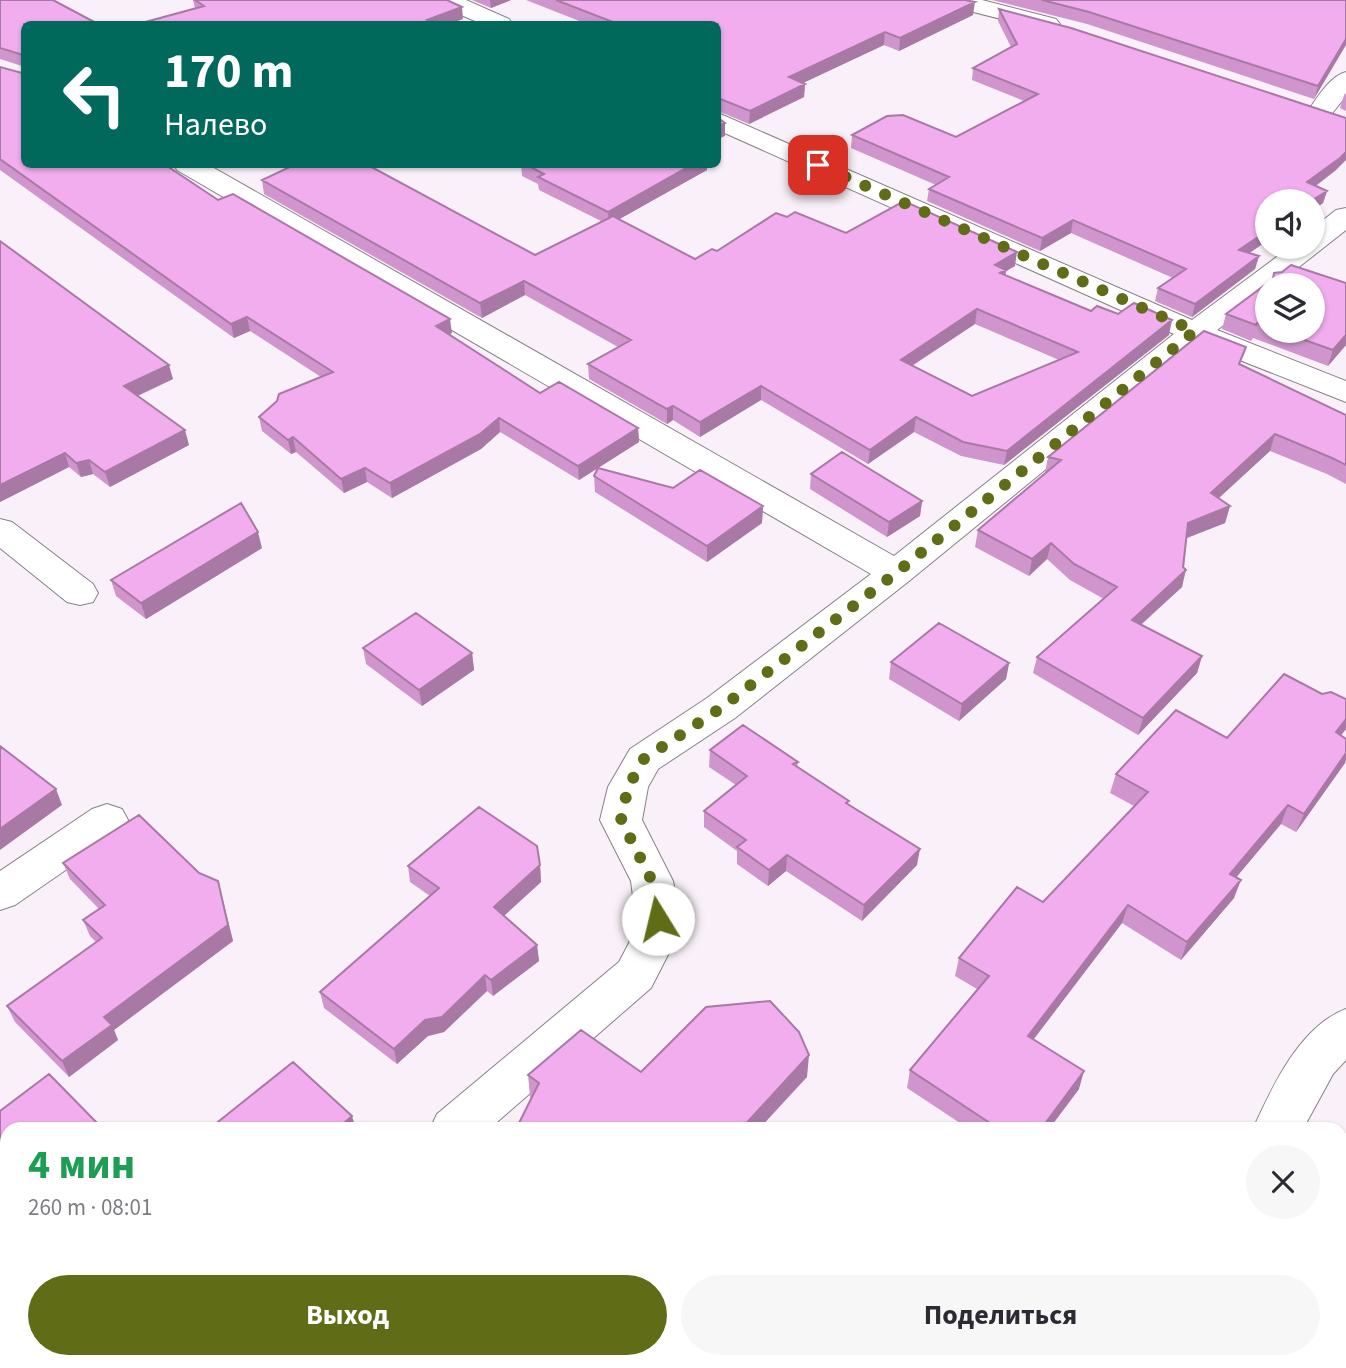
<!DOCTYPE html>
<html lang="ru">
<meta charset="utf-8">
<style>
body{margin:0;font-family:"Source Sans 3",sans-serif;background:#f7f7f7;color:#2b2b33;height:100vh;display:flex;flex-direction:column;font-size:26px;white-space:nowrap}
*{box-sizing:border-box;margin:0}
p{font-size:23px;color:#7c7c81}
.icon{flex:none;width:38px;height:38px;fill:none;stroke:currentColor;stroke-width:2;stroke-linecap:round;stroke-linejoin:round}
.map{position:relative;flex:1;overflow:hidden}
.details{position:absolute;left:0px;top:1122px;width:1348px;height:247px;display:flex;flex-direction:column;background:#fff;border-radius:21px 21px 0 0;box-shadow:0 2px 5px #0004}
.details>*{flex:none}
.top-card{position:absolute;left:21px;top:21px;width:700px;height:147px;border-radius:10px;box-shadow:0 2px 5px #0004;background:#00695c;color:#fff;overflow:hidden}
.fabs{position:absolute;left:1255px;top:189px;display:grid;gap:14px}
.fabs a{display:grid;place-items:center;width:70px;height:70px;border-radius:50%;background:#fff;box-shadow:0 2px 5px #0004;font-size:35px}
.pin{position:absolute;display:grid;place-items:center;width:60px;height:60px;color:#fff;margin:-30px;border-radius:14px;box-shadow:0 4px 10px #0006}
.me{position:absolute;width:77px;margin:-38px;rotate:351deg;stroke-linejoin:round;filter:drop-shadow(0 0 5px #0008)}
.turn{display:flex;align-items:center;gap:24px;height:147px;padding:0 28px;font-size:32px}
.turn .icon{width:91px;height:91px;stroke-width:2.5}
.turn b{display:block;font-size:49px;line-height:60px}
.round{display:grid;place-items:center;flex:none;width:74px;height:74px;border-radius:37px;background:#f7f7f7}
.head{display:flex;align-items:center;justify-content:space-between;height:119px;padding:0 28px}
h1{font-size:42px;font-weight:700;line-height:52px;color:#1e9e55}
.button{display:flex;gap:14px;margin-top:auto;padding:14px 28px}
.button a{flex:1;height:80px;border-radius:42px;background:#606d16;color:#fff;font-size:28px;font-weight:700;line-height:80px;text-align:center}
.button a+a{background:#f7f7f7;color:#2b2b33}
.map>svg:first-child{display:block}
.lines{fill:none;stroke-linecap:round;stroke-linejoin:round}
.minor-casing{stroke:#888088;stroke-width:2}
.minor{fill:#fff;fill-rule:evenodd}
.wall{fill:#cf95cc;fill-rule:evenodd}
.shaded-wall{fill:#a979a6}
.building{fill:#f1aded;stroke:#a979a6;stroke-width:2;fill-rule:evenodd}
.route{stroke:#606d16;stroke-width:12;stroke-dasharray:0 21.6}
</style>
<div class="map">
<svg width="1346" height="1368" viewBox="0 0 1346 1368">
<rect width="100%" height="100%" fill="#faf0f9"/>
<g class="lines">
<g class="minor-casing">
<path id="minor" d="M434 0H466L509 19 513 24H482L438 5Z
M942 0H982L1056 19 1060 24 1056 29 1048 31 946 5Z
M1346 72V96L1330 116H1312L1308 111C1317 98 1330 76 1346 72Z
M718 113 1192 320 1290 247H1312V229L1336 210 1346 208V230L1276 285H1267V292L1217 330 1346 381V402L1199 344 909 581 735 718 658 769 648 787 642 820 673 881 680 919 673 945 651 988 489 1129H430L437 1114 619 962 629 943 636 919 631 881 600 820 608 787 630 749 707 698 871 574 177 170 174 164H207L894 556 1174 334 718 130Z
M0 519 12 522 93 584 98 593 93 602 80 605 67 602 0 548Z
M107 804 122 809 128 820 122 831 15 905 0 910V871L92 809Z
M1346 1009V1060L1333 1074 1303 1129H1253C1272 1087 1300 1026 1346 1009Z
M171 1362H229L226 1368H168Z"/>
</g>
<use href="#minor" class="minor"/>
</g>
<path class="wall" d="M0 0H53L24 164 218 200 452 333 449 334 540 393 638 428 639 442 579 480 500 432 481 449 392 498 367 482 344 493 296 452 291 454 262 431 259 417 321 377 250 331 234 338 0 170V67L22 73V66L0 59Z
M193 0H447L463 19 195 8Z
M472 0H511L491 8Z
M526 0H965L973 15 899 51 884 45 803 83 805 84 804 97 749 124 718 111V24H587Z
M992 0H1346L1314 99 1087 24Z
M999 9 1336 170 1316 186 1327 191 1323 203 1249 253 1259 256 1255 269 1192 317 1155 301 1158 288 1173 278 1071 233 1040 251 927 201 929 189 936 185 851 148 852 135 956 137 1024 101 972 80 973 68 1011 47 998 21Z
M1346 93V111L1340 108 1344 95Z
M521 164H709L707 165V170L619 219 695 259 717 251 787 217 846 233 1015 266 1006 271 1005 275 1091 311 1169 335 1004 465 961 456 914 432 868 464 761 400 700 437 673 420 667 424 589 379 588 364 618 347 525 295 482 318 264 194 262 180 535 255 601 221 539 190 538 184 522 176ZM975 324 1059 360 972 396 912 366Z
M0 241 173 379 138 396 189 445 110 487 93 474 81 477 69 467 0 502Z
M1274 273 1346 345 1328 366 1253 338 1251 341 1222 329 1226 314 1272 280ZM1267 285 1312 331H1267Z
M1241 365 1346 415V484L1327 474 1270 451 1218 498 1230 506 1225 523 1187 538 1182 587 1141 625 1202 656 1197 673 1138 735 1033 673 1037 657 1104 599 1070 580 1047 559 1029 576 975 547 978 530 1045 473 1048 457Z
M811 474 922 501 920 516 887 537 810 489Z
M594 476 673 488 763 506 762 523 707 562 595 492Z
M262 548 146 619 116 596 111 580Z
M363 648 472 653 474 670 422 706 366 664Z
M891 662 1009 663 1006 679 959 721 889 679Z
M1346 729 1341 735 1345 763 1296 832 1281 824 1236 877 1234 898 1181 960 1122 923 1034 1039 1079 1089 1049 1129H969L907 1088 910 1070 977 989 955 976 959 958 1043 902 1134 806 1110 793 1116 774 1227 738Z
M710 750 798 762 797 767 848 804 917 865 862 921 786 871 768 886 737 864V851L704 827V811L736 785 709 767Z
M63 863 199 873 218 881 233 941 114 1030 118 1040 69 1077 15 1022 7 1006 96 942 90 936 83 920 99 909 70 879Z
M540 865 541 882 504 916 537 945 539 961 493 996 487 991 444 1032 428 1036 397 1064 324 1008 320 992 430 896 410 882 408 866Z
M641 1072 807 1077 531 1098 530 1097 528 1075Z
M0 1111 7 1129V1236L0 1241Z
M428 1362H600L595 1368H434Z
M731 1362H760L755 1368H741Z
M820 1362H982L978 1368H829Z
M1244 1362H1284L1280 1368H1253Z"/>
<path class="shaded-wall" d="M490 0H511L491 8Z
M975 2 973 15 899 51 900 38Z
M462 7 463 19 449 24H427V20Z
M885 32 884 45 788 90 789 77Z
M1346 39V45L1314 99 1318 86Z
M805 84 804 97 749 124 750 111Z
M725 123V136L718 139V126Z
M1346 152V160L1336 170 1303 195 1307 182Z
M693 164H709L707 165V170L609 225 608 212Z
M1327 191 1323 203 1312 211V201H1311Z
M1073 220 1071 233 1040 251 1042 238Z
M1267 231V241L1235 263 1239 250Z
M1017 252 1015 266 1006 271 1004 284 995 265Z
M1259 256 1255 269 1192 317 1195 304Z
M524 281 525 295 482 318 480 303Z
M977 309 975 324 899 374 901 360Z
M247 317 250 331 234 338 231 324Z
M450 319 452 333 438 340 436 326Z
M1172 320 1169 335 1004 465 1007 451Z
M1346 335V345L1328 366 1333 350Z
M169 365 173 379 128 400 124 386Z
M761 386V400L700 437V422Z
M673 406V420L667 424V409Z
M916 417 914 432 868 464 870 450Z
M499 418 500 432 481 449 392 498 390 483Z
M638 428 639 442 579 480 578 466Z
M185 430 189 445 110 487 105 472Z
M1275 434 1270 451 1206 510 1211 493Z
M293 437 296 452 291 454 288 440Z
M65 453 69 467 0 502V485Z
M89 460 93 474 81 477 76 463Z
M365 468 367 482 344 493 341 479Z
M922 501 920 516 887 537 889 522Z
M763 506 762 523 707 562V546Z
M1230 506 1225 523 1184 539 1188 523Z
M258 532 262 548 146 619 141 603Z
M1051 543 1047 559 1029 576 1032 559Z
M1186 570 1182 587 1127 637 1132 620Z
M472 653 474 670 422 706 419 690Z
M1202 656 1197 673 1138 735 1143 718Z
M1009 663 1006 679 959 721 962 704Z
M1346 719V729L1329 750 1336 732Z
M1346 753V760L1345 763 1296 832 1304 814Z
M56 789 62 805 0 850V829Z
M1288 805 1281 824 1224 892 1230 874Z
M920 849 917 865 862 921 864 905Z
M787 855 786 871 768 886 769 870Z
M540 865 541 882 496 923 494 907Z
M1241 880 1234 898 1181 960 1187 942Z
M218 881 233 941 114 1030 118 1040 69 1077 62 1061 104 1017Z
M1128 905 1122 923 1023 1053 1028 1036Z
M537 945 539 961 493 996 491 980Z
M485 975 487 991 444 1032 428 1036 397 1064 394 1049 425 1020Z
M809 1055 807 1077 759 1129H741Z
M1084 1071 1079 1089 1049 1129H1041Z
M352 1116 356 1129H337Z
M0 1220 7 1232V1236L0 1241Z
M301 1362H320L313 1368H294Z
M587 1362H600L595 1368H587Z
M751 1362H760L755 1368H751Z
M977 1362H982L978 1368H973Z"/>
<path class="building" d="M0 0H53L98 24H24V164H164L218 200 233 194 450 319 436 326 540 393 559 382 638 428 578 466 499 418 480 434 390 483 365 468 341 479 293 437 288 440 259 417 277 401 279 394 333 372 247 317 231 324 0 159V67L22 73 23 55 0 48Z
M195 0H447L462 7 427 20 435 24H138L204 6Z
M556 0H965L975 2 900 38 885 32 789 77 805 84 750 111 718 98V99V24H618Z
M1042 0H1346V39L1318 86 1089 12Z
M999 9 1071 28 1346 118V152L1340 158 1307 182 1327 191 1311 201H1267V231L1239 250 1259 256 1195 304 1158 288 1186 269 1073 220 1042 238 929 189 949 177 852 135 887 116 903 115 956 137 1038 94 973 68 1017 44Z
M718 118 725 123 718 126Z
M296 164H366L535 255 613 216 695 259 712 249 717 251 776 213 787 217 795 212 846 233 904 201 1017 252 995 265 1006 270 1000 273 1091 311 1097 306 1118 314 1134 303 1172 320 1007 451 963 442 916 417 870 450 761 386 700 422 673 406 667 409 588 364 631 340 524 281 480 303 262 180ZM977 309 1078 352 972 396 901 360Z
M525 164H693L608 212 538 177 544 174Z
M0 241 169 365 124 386 185 430 105 472 89 460 76 463 65 453 0 485Z
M1291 265 1346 283V335L1333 350 1279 331H1312V285H1267V326L1257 323 1256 325 1226 314 1273 279 1274 273 1282 272Z
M1204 331 1246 347 1239 364 1346 415V465L1332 458 1275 434 1211 493 1230 506 1188 523 1183 567 1186 570 1132 620 1202 656 1143 718 1037 657 1117 587 1074 564 1051 543 1032 559 978 530 1061 460 1048 457Z
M842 452 922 501 889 522 811 474Z
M598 468 673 488 700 470 763 506 707 546 594 476Z
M241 503 258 532 141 603 111 580Z
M416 613 472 653 419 690 363 648Z
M939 623 1009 663 962 704 891 662Z
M1284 674 1322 694 1331 692 1346 699V719L1336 732 1346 739V753L1304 814 1288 805 1230 874 1241 880 1187 942 1128 905 1028 1036 1084 1071 1041 1129H1017L1015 1128 1014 1129H999L910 1070 989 976 959 958 1017 887 1043 902 1148 792 1116 774 1176 710 1227 738Z
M743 725 798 762 793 764 849 801 846 803 920 849 864 905 787 855 769 870 737 847 746 840 704 811 747 776 710 750Z
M0 746 56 789 0 829Z
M479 807 537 846 540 865 494 907 537 945 491 980 485 975 442 1017 425 1020 394 1049 320 992 439 888 408 866Z
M139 815 199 873 218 881 228 925 104 1017 112 1025 62 1061 7 1006 102 938 83 920 105 905 63 863Z
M770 1001 799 1032 809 1055 741 1129H516L539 1083 528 1075 581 1030 641 1072 706 1007Z
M293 1062 352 1116 337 1129H218L214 1125Z
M49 1074 103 1129H7V1224L0 1217V1111Z
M1340 1248 1346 1252V1267L1340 1275Z
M215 1362H301L294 1368H208Z
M443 1362H588L590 1368H450Z
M841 1362H977L973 1368H850Z
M1271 1362H1283L1279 1368Z"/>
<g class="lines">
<path class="route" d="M658 919 652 881 621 820 628 787 644 759 721 708 896 573 1195 331 818 165"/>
</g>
</svg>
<div class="fabs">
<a><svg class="icon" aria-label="sound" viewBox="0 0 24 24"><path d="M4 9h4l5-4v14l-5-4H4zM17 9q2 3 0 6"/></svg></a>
<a><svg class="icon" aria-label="layers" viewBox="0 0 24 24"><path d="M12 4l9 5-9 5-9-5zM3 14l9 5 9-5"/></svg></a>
</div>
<div class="pin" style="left:818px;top:165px;background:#d93025"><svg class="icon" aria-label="arrive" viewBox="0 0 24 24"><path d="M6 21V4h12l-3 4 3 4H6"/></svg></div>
<svg class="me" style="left:658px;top:919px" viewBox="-20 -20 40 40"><circle r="19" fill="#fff"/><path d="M0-13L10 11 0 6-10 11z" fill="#606d16"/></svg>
<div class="top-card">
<div class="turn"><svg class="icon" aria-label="left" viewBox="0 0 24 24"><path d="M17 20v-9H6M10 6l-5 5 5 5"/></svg><div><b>170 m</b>Налево</div></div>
</div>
<section class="details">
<div class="head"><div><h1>4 мин</h1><p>260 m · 08:01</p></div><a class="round"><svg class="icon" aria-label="close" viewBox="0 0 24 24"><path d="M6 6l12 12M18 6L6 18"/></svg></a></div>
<div class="button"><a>Выход</a><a>Поделиться</a></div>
</section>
</div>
